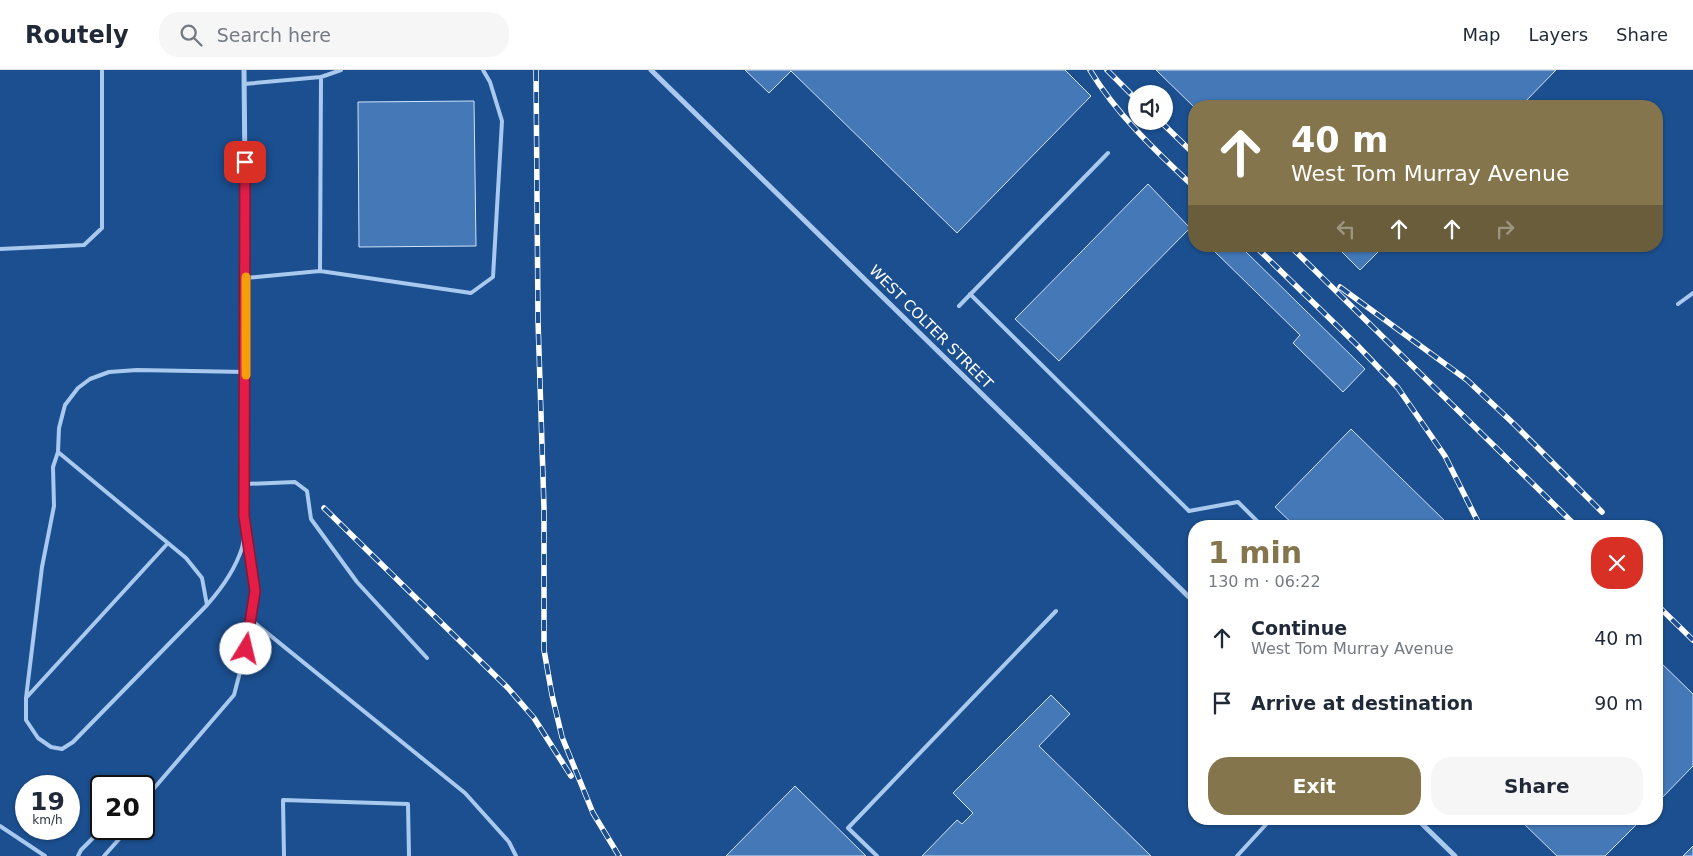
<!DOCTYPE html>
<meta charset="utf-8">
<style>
body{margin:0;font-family:"DejaVu Sans",sans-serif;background:#f6f6f7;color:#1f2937;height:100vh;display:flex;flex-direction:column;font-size:19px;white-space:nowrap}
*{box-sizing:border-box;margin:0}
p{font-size:16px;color:#747a83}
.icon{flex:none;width:28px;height:28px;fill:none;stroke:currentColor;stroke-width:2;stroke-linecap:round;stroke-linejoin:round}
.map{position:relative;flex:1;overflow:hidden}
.details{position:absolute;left:1188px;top:450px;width:475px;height:305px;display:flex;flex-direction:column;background:#fff;border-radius:20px;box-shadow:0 1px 4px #0004}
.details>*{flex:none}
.guide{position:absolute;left:1188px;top:30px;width:475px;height:152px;border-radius:20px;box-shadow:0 1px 4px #0004;background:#84754c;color:#fff;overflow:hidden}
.buttons{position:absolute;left:1128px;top:15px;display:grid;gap:10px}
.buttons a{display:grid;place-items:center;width:45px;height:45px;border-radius:50%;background:#fff;box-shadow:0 1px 4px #0004;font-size:25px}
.speed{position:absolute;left:15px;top:705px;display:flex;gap:10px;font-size:25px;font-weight:700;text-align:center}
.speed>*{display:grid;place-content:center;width:65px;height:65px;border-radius:50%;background:#fff;box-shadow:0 1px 4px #0004;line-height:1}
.speed small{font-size:12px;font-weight:400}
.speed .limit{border:2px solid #111;border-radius:8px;background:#fff;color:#111}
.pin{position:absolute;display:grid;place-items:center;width:42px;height:42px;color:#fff;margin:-21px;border-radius:10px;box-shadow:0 2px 8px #0006}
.me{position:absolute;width:55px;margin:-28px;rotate:9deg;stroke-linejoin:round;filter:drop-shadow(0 0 4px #0008)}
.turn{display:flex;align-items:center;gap:18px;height:105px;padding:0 20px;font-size:22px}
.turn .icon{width:65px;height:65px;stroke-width:2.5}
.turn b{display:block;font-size:35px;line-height:42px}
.lanes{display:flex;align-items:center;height:48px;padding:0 20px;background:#0003;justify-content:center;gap:25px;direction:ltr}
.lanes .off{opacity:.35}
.round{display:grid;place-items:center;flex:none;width:52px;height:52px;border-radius:20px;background:#f6f6f7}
.overview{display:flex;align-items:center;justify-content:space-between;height:85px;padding:0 20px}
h1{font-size:30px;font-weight:600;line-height:38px;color:#84754c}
.button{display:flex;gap:10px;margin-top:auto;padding:10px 20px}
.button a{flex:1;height:58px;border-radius:20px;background:#84754c;color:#fff;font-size:20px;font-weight:600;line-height:58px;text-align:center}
.button a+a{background:#f6f6f7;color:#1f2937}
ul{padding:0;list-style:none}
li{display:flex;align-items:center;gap:15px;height:65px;padding:0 20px}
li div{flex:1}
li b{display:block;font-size:19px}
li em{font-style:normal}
header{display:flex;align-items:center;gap:30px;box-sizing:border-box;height:70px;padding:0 25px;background:#fff;border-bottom:1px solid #e0e1e3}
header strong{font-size:24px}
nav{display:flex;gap:28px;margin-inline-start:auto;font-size:18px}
.search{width:350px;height:45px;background:#f6f6f7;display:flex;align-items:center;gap:12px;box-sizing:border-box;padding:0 18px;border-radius:20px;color:#747a83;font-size:19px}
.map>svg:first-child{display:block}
.building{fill:#4478b7;stroke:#cfe3fa}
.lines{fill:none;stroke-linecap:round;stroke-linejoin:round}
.lane{stroke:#a9c9ee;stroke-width:4}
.street{stroke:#a9c9ee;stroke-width:5}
.rail-casing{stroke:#fff;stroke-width:5.5}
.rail{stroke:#1b4f8f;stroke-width:4;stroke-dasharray:11;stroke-linecap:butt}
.route-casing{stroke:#92132f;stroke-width:12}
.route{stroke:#e11d48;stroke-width:9}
.slow{stroke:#f59e0b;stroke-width:9}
.labels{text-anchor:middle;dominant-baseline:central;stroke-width:5;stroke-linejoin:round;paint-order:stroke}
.street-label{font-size:15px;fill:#fff;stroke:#1b4f8f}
</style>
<header>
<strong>Routely</strong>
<div class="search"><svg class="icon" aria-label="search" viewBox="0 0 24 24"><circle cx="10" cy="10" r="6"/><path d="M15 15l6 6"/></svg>Search here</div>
<nav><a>Map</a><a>Layers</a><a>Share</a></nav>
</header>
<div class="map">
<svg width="1693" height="786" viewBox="0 0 1693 786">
<rect width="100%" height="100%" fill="#1b4f8f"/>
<path class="building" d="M745 0H1065L1091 26 957 163 791 1 769 23Z
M1156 0H1556L1521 36 1194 37Z
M474 31 476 176 359 177 358 32Z
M1148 114 1190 158 1059 291 1015 249Z
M1209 176H1240L1365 299 1343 322 1293 273 1300 265Z
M1336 176H1384L1360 200Z
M1351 359 1450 456H1295L1275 437Z
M1656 588 1693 624V696L1656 734Z
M1051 625 1070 644 1039 676 1151 786H922L957 750 962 754 973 743 953 723Z
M795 716 866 786H726Z
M1519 749H1642L1605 786H1557Z
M1693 776V786H1683Z"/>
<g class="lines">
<path class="lane" d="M244 14 321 7
M0 179 84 175 102 158V0
M320 201 471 223 493 207 502 51 490 12 483 0
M246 208 320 201 321 7 341 0
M970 224 1189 441 1238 432 1262 456
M1678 234 1693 223
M959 236 1108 83
M58 382 186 488 202 508 207 535
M245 414 295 412 307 421 311 449 357 512 427 588
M245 447C244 457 245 468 242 478 235 500 222 518 207 535L73 672 62 679 51 677 38 668 26 650V628L42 497 54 436 53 397 58 382 59 358 65 335 78 318 90 309 109 302 137 300 246 302
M251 550 465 723 509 772 516 786
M26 628 168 473
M144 730 234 625 246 579 255 521 246 454
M0 756 45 786
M78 786 81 780 102 759
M104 786 128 759
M284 786 283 730 408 734 409 786
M877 786 848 758 1056 541
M1237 786 1271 749"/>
<path class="street" d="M244 0 246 208 245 447
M651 0 1194 532
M1417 749 1455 786"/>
<g class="rail-casing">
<path id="rail" d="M536 0 538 250 544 438V580L552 625 562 667 593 743 619 786
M1090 0C1117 45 1156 81 1194 117
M1107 0 1136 29
M1160 51 1194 84
M1255 176 1357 275 1398 318 1445 386 1480 456
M1290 176 1576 456
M1340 217 1467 310 1514 354 1602 442
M324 438 508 618 534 648 571 706
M1656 534 1693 570"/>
</g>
<use href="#rail" class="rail"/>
</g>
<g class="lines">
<g class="route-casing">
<path id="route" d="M245 92 244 446 255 521 246 579"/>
</g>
<use href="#route" class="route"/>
<path class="slow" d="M246 207V305"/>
</g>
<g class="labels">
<g class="street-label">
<text transform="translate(931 257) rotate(45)">WEST COLTER STREET</text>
</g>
</g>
</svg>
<div class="buttons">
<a><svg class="icon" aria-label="sound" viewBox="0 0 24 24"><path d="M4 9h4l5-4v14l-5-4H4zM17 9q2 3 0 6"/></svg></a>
</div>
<div class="speed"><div>19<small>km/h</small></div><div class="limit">20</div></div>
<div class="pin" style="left:245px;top:92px;background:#d93025"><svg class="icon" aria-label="arrive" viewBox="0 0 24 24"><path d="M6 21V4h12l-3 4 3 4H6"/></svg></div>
<svg class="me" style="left:246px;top:579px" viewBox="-20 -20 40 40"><circle r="19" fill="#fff"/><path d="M0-13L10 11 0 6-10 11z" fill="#e11d48"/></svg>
<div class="guide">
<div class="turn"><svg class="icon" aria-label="ahead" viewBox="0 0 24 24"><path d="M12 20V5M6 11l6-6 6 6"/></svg><div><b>40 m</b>West Tom Murray Avenue</div></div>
<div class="lanes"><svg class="icon off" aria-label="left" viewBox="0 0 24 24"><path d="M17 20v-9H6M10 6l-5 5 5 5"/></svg><svg class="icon" aria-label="ahead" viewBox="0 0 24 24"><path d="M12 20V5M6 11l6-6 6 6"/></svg><svg class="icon" aria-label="ahead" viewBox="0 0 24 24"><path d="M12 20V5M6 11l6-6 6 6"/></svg><svg class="icon off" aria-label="right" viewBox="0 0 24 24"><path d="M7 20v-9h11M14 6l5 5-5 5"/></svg></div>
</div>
<section class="details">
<div class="overview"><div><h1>1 min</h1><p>130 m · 06:22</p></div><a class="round" style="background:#d93025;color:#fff"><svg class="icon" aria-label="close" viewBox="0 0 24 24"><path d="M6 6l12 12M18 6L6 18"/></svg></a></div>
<ul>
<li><svg class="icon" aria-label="ahead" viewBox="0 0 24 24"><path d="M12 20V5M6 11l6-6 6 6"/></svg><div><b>Continue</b><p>West Tom Murray Avenue</p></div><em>40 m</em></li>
<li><svg class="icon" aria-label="arrive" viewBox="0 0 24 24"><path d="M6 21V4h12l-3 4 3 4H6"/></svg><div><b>Arrive at destination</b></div><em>90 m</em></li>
</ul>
<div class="button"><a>Exit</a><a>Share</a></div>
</section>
</div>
